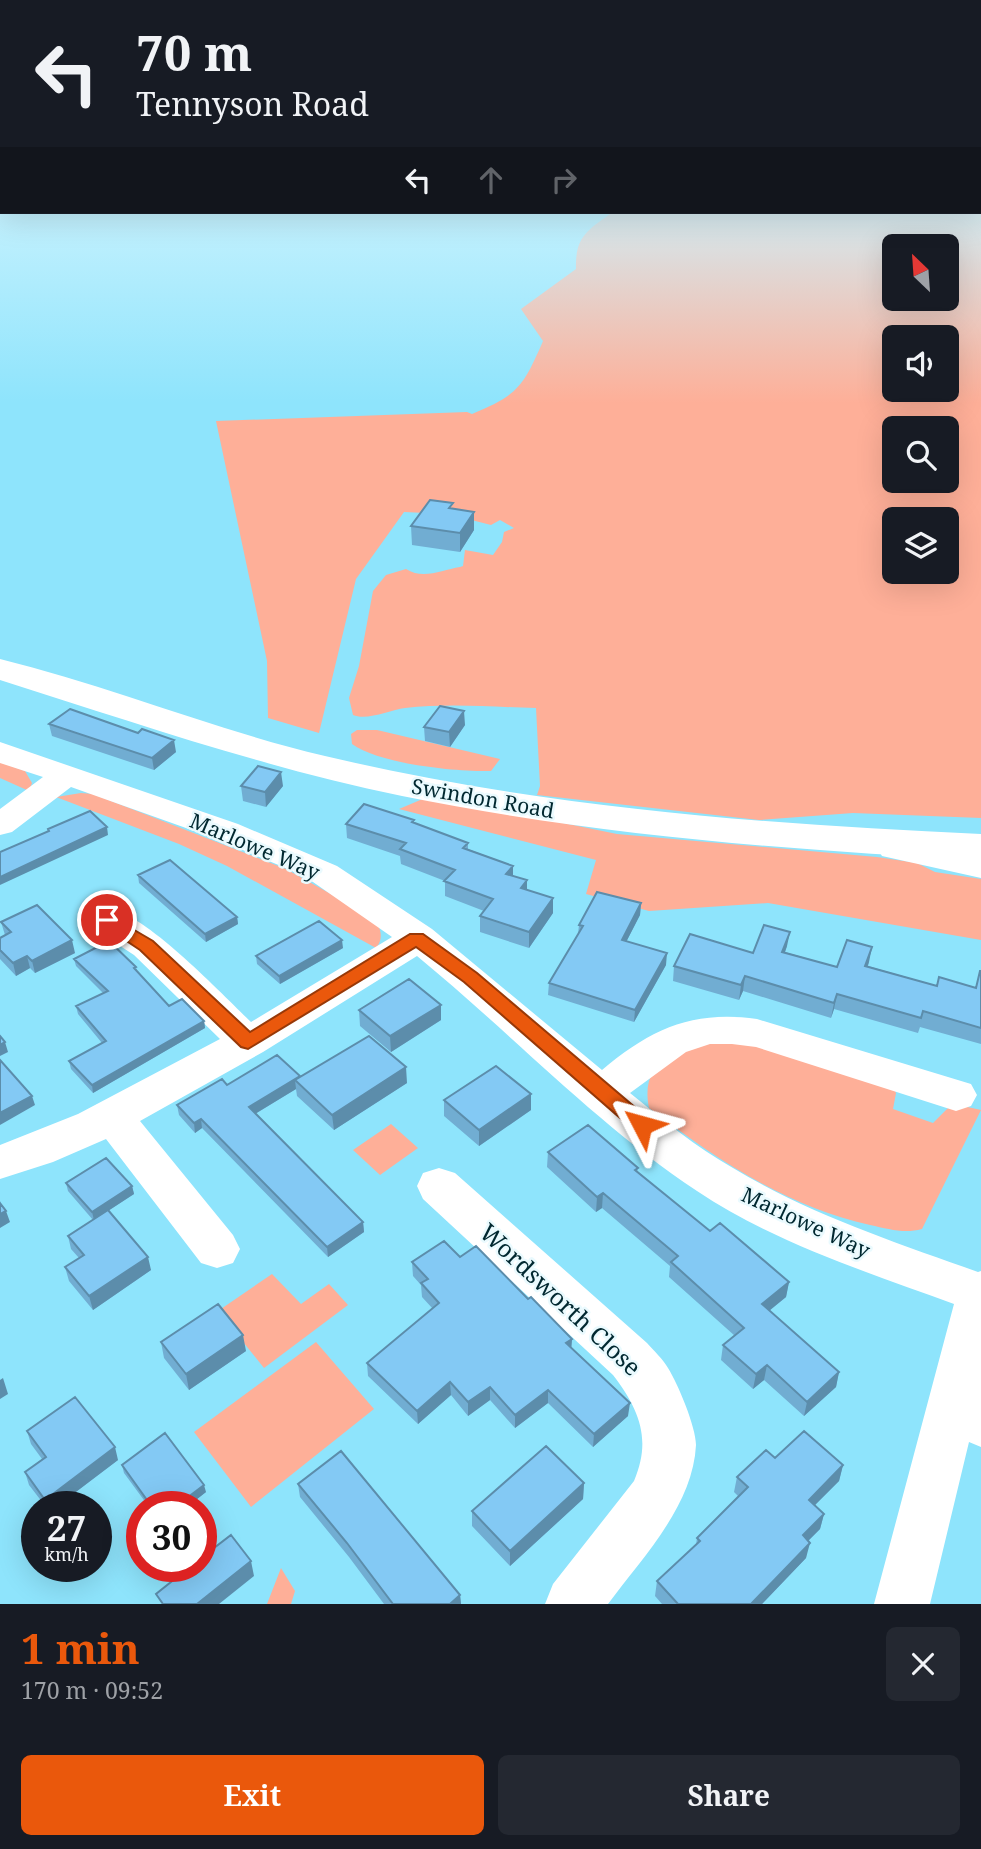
<!DOCTYPE html>
<meta charset="utf-8">
<style>
body{margin:0;font-family:"Noto Serif",serif;background:#242831;color:#f1f3f6;height:100vh;display:flex;flex-direction:column;font-size:26px;white-space:nowrap}
*{box-sizing:border-box;margin:0}
p{font-size:23px;color:#9ea1a6}
.icon{flex:none;width:38px;height:38px;fill:none;stroke:currentColor;stroke-width:2;stroke-linecap:round;stroke-linejoin:round}
.map{position:relative;height:1604px;overflow:hidden}
.drawer{display:flex;flex-direction:column;background:#171b24;flex:1}
.drawer>*{flex:none}
.guide{position:absolute;left:0px;top:0px;width:982px;height:214px;box-shadow:0 7px 28px #0002;background:#171b24;color:#f1f3f6;overflow:hidden}
.needle{width:46px;rotate:335deg}
.tools{position:absolute;left:882px;top:234px;display:grid;gap:14px}
.tools a{display:grid;place-items:center;width:77px;height:77px;border-radius:10px;background:#171b24;box-shadow:0 7px 28px #0002;font-size:35px}
.speed{position:absolute;left:21px;top:1491px;display:flex;gap:14px;font-size:35px;font-weight:700;text-align:center}
.speed>*{display:grid;place-content:center;width:91px;height:91px;border-radius:50%;background:#171b24;box-shadow:0 7px 28px #0002;line-height:1}
.speed small{font-size:18px;font-weight:400}
.speed .limit{border:10px solid #d22;background:#fff;color:#111}
.pin{position:absolute;display:grid;place-items:center;width:60px;height:60px;color:#fff;margin:-30px;border:4px solid #fff;border-radius:50%;box-shadow:0 2px 7px #0007}
.me{position:absolute;width:77px;margin:-38px;rotate:309deg;stroke-linejoin:round;filter:drop-shadow(0 0 5px #0008)}
.turn{display:flex;align-items:center;gap:24px;height:147px;padding:0 21px;font-size:32px}
.turn .icon{width:91px;height:91px;stroke-width:2.5}
.turn b{display:block;font-size:49px;line-height:60px}
.lanes{display:flex;align-items:center;height:66px;padding:0 21px;background:#0003;justify-content:center;gap:35px;direction:ltr}
.lanes .off{opacity:.35}
.round{display:grid;place-items:center;flex:none;width:74px;height:74px;border-radius:10px;background:#242831}
.headline{display:flex;align-items:center;justify-content:space-between;height:119px;padding:0 21px}
h1{font-size:42px;font-weight:700;line-height:52px;color:#ea580c}
.cta{display:flex;gap:14px;margin-top:auto;padding:14px 21px}
.cta a{flex:1;height:80px;border-radius:10px;background:#ea580c;color:#fff;font-size:28px;font-weight:700;line-height:80px;text-align:center}
.cta a+a{background:#242831;color:#f1f3f6}
.map>svg:first-child{display:block}
.green{fill:#feaf98;fill-rule:evenodd}
.lines{fill:none;stroke-linecap:round;stroke-linejoin:round}
.minor{fill:#fff;fill-rule:evenodd}
.major{fill:#fff;fill-rule:evenodd}
.wall{fill:#71add2}
.shaded-wall{fill:#5c8dab}
.building{fill:#83c9f4;stroke:#5c8dab;stroke-width:2}
.route{fill:#ea580c;stroke:#983908;stroke-width:2}
.labels{text-anchor:middle;dominant-baseline:central;stroke-width:5;stroke-linejoin:round;paint-order:stroke}
.street-label{font-size:21px;fill:#012830;stroke:#eafafe}
.near-street-label{font-size:24px;fill:#012830;stroke:#eafafe}
</style>
<div class="map">
<svg width="981" height="1604" viewBox="0 0 981 1604">
<rect width="100%" height="100%" fill="#8ee4fc"/>
<path class="green" d="M981 178V818L853 813 759 820 537 795 540 786 536 708C493 707 449 703 405 708 390 710 367 721 353 715L349 698 359 666 373 591 386 575 406 569C423 580 442 570 460 567L463 566 465 550 493 555 502 542 504 532 514 528 500 520 491 525 448 514 404 512 356 579 319 733 268 718 267 661 216 421 467 412 472 414C518 395 523 387 543 341L521 309 576 269C575 236 588 230 613 212H980ZM894 247H947V299H894ZM894 338H947V390H894ZM894 429H947V481H894ZM894 520H947V572H894Z
M357 730H377L500 759 491 771C457 772 379 764 352 744L351 734Z
M0 762 25 771 32 783 29 791 0 778Z
M81 793 93 794 286 869 338 898 378 925C382 933 382 941 376 948L227 866 179 844 56 797Z
M425 798 451 800 617 834 877 857 917 863 935 872 981 879V940L768 903 649 911 586 894 596 860 399 809Z
M717 1041 757 1045 893 1087 896 1093 893 1109 933 1123 949 1107 963 1106 981 1110 922 1229C904 1234 889 1229 870 1225 787 1207 716 1159 649 1108 639 1060 679 1049 717 1041Z
M391 1124 418 1148 380 1175 353 1150Z
M272 1274 301 1304 329 1284 348 1305 264 1368 218 1311Z
M316 1342 374 1409 251 1507 194 1432Z
M281 1568 295 1591 291 1604H267Z"/>
<g class="lines">
<path class="minor" d="M0 742 238 824 337 866 432 929 602 1070C651 1029 692 1010 757 1019L971 1084 977 1095 971 1106 956 1111 756 1047 732 1044H710L686 1052 630 1093C663 1120 696 1147 733 1168 809 1214 894 1242 978 1272L981 1271V1447L969 1442 930 1604H874L954 1304C867 1272 775 1243 697 1191 596 1124 511 1033 417 956L263 1052 140 1121 233 1235 240 1249 233 1263 217 1268 201 1263 106 1139 53 1162 0 1179V1145L78 1114 220 1039 134 955 94 929 89 920 94 911C99 910 105 908 110 909 146 914 223 995 251 1022L392 937 313 882 288 869 214 838 71 787 12 832 0 835V809L43 777 0 763Z
M894 837 981 856V878L882 856 877 848 882 840Z
M439 1168 455 1173 647 1343C654 1351 663 1359 668 1368 678 1384 696 1427 696 1445 693 1506 642 1558 608 1604H545L553 1584 634 1481C652 1439 639 1409 613 1375L423 1199 417 1186 423 1173Z"/>
<path class="major" d="M0 659C110 686 215 730 325 756 540 807 760 824 981 834V860C787 850 593 835 402 796 265 768 133 722 0 680Z"/>
</g>
<path class="wall" d="M453 509 474 530 460 552 412 545 411 526Z
M49 724 176 752 154 770 52 736Z
M465 725 450 747 425 741 424 727Z
M241 786H283L266 807 243 801Z
M414 820V823L468 843V849L513 866V876L527 890 553 898V913L529 948 480 932V916L484 911 445 896V881L401 864 400 856 347 838 346 824Z
M138 875 237 917 238 924 206 942 139 883Z
M641 903 640 915 626 942 666 965 634 1022 548 995 549 983 578 934 579 925Z
M1 922 75 953 35 973 30 968 16 976 0 959V938L5 935Z
M787 946 785 952 837 967 869 962 868 966 937 986 976 988 981 971V1044L920 1027 918 1033 834 1009 831 1018 743 991 739 1000 673 981 674 966Z
M343 948 280 984 257 964 256 956Z
M74 959 136 967 137 972 169 1006 204 1021 205 1028 93 1093 71 1069 69 1061 102 1043 78 1014 76 1006 103 993 76 966Z
M359 1010 441 1020 391 1052 360 1026Z
M300 1078 407 1083 334 1130 297 1096 296 1089 255 1114 363 1222 364 1232 328 1257 202 1128 195 1133 179 1115 177 1105 227 1085Z
M531 1094V1110L479 1146 444 1116V1100Z
M548 1152 638 1168 637 1172 710 1231 789 1282 786 1297 769 1311 839 1372 836 1387 804 1416 764 1380 753 1389 721 1360 723 1345 735 1336 669 1277 670 1266 602 1208 596 1212 547 1167Z
M66 1183 132 1186 134 1194 108 1211 151 1270 93 1310 69 1281 65 1267 79 1258 71 1249 68 1236 93 1220 68 1191Z
M460 1257 528 1299 572 1339 571 1348 628 1416 593 1447 548 1403 515 1428 490 1400 468 1416 451 1395 418 1424 368 1376 367 1363 433 1309 422 1297 421 1285 413 1276 412 1262Z
M161 1342 246 1351 189 1390 164 1358Z
M27 1431 118 1460 56 1507H46L29 1485 25 1472 42 1459 31 1444Z
M775 1458 843 1465 839 1481 815 1505 824 1514 820 1529 808 1541 806 1558 762 1604H662L655 1596 657 1581 696 1545 697 1538 738 1496 734 1492 737 1477Z
M122 1465 206 1492 187 1507H149L124 1473Z
M584 1483 583 1499 510 1566 472 1526V1511Z
M298 1484 460 1595 461 1604H384L349 1557 300 1497Z"/>
<path class="shaded-wall" d="M474 512V530L460 552V533Z
M464 711 465 725 450 747 449 732Z
M174 740 176 752 154 770 152 758Z
M281 772 283 786 266 807 265 792Z
M107 827 108 835 0 885V877Z
M513 866V881L506 874Z
M527 880V896L521 888Z
M553 898V913L529 948V932Z
M641 903 640 915 621 952 622 940Z
M237 917 238 924 206 942 205 934Z
M790 932 787 946 780 966 782 952Z
M72 940 75 953 35 973 32 961Z
M342 940 343 948 280 984 279 976Z
M872 947 869 962 862 980 865 966Z
M667 953 666 965 634 1022 635 1010Z
M27 956 30 968 16 976 13 963Z
M745 976 743 991 739 1000 741 985Z
M837 994 834 1009 831 1018 834 1003Z
M441 1005V1020L391 1052 390 1036Z
M204 1021 205 1028 93 1093 92 1085Z
M5 1042 8 1052 0 1056V1045Z
M406 1067 407 1083 334 1130 332 1115Z
M300 1076 301 1085 295 1080 296 1089 250 1117 249 1107Z
M531 1094V1110L479 1146V1130Z
M32 1096 35 1105 0 1125V1113Z
M201 1119 202 1128 195 1133 194 1123Z
M132 1186 134 1194 94 1220 92 1212Z
M603 1193 602 1208 596 1212 597 1197Z
M6 1211 10 1222 0 1228V1214Z
M363 1222 364 1232 328 1257 327 1247Z
M148 1257 151 1270 93 1310 89 1296Z
M789 1282 786 1297 759 1319 762 1304Z
M243 1335 246 1351 189 1390 186 1374Z
M572 1339 571 1352 566 1343Z
M767 1365 764 1380 753 1389 756 1374Z
M839 1372 836 1387 804 1416 807 1402Z
M3 1378 8 1394 0 1399V1380Z
M450 1382 451 1395 418 1424 417 1411Z
M490 1387V1400L468 1416V1402Z
M548 1390V1403L515 1428V1415Z
M630 1403 628 1416 593 1447 594 1434Z
M115 1447 118 1460 56 1507H48L45 1500Z
M843 1465 839 1481 805 1515 809 1500Z
M584 1483 583 1499 510 1566V1551Z
M204 1485 206 1492 187 1507H175Z
M824 1514 820 1529 799 1550 803 1535Z
M810 1543 806 1558 762 1604H751Z
M251 1561 254 1576 219 1604H197Z
M460 1595 461 1604H450Z"/>
<path class="building" d="M430 500 453 503 449 508 474 512 460 533 411 526Z
M440 706 464 711 449 732 424 727Z
M70 709 138 733 142 729 174 740 152 758 49 724Z
M258 766 281 772 265 792 241 786Z
M364 804 414 820 412 822 468 843 463 848 513 866 506 874 527 880 521 888 553 898 529 932 480 916 493 899 444 881 455 870 400 849 406 843 346 824Z
M90 811 107 827 0 877V852L49 831 48 829Z
M170 860 237 917 205 934 138 875Z
M597 892 641 903 622 940 667 953 635 1010 549 983 583 926 579 925Z
M37 905 72 940 32 961 27 956 13 963 0 950V938L11 932 1 922Z
M319 921 342 940 279 976 256 956Z
M764 925 790 932 782 952 837 967 847 940 872 947 865 966 937 986 939 977 976 988 980 971H981V1028L923 1011 921 1018 837 994 834 1003 745 976 741 985 674 966 690 934 753 953Z
M109 941 136 967 134 968 169 1006 182 999 204 1021 92 1085 69 1061 106 1041 76 1006 108 991 74 959Z
M409 979 441 1005 390 1036 359 1010Z
M0 1036 5 1042 0 1045Z
M369 1036 406 1067 332 1115 295 1080Z
M277 1055 300 1076 249 1107 363 1222 327 1247 201 1119 194 1123 177 1105 222 1079 227 1085Z
M0 1060 32 1096 0 1113Z
M496 1066 531 1094 479 1130 444 1100Z
M588 1125 638 1168 635 1170 710 1231 720 1223 789 1282 762 1304 839 1372 807 1402 767 1365 756 1374 723 1345 744 1328 671 1262 678 1256 603 1193 597 1197 548 1152Z
M106 1158 132 1186 92 1212 66 1183Z
M0 1203 6 1211 0 1214Z
M108 1210 148 1257 89 1296 65 1267 84 1255 68 1236Z
M444 1241 460 1257 476 1246 528 1299 531 1297 572 1339 566 1343 630 1403 594 1434 548 1390 515 1415 490 1387 468 1402 450 1382 417 1411 367 1363 439 1303 421 1283 428 1279 412 1262Z
M218 1304 243 1335 186 1374 161 1342Z
M75 1397 115 1447 45 1500 25 1472 46 1457 27 1431Z
M804 1431 843 1465 809 1500 824 1514 803 1535 810 1543 751 1604H678L657 1581 700 1541 697 1538 748 1487 737 1477 766 1450 775 1458Z
M165 1433 204 1485 175 1507H152L122 1465Z
M546 1446 584 1483 510 1551 472 1511Z
M341 1451 460 1595 450 1604H393L347 1543 298 1484Z
M231 1535 251 1561 197 1604H163L156 1594 191 1566H201V1558Z"/>
<linearGradient id="sky" x2="0" y2="1"><stop stop-color="#839ea0"/><stop offset="0.44" stop-color="#ccf3fe"/><stop offset="1" stop-color="#ccf3fe" stop-opacity="0"/></linearGradient>
<rect width="981" height="403" fill="url(#sky)"/>
<path class="route" d="M107 914 153 941 250 1032 410 934H423L477 973 650 1120 653 1125 650 1131 642 1133 635 1131 464 982 416 947 248 1049 241 1047 140 950 101 924 98 920Z"/>
<g class="labels">
<g class="street-label">
<text transform="translate(483 798) rotate(10)">Swindon Road</text>
<text transform="translate(255 846) rotate(23)">Marlowe Way</text>
<text transform="translate(806 1222) rotate(25)">Marlowe Way</text>
</g>
<g class="near-street-label">
<text transform="translate(561 1299) rotate(43)">Wordsworth Close</text>
</g>
</g>
</svg>
<div class="tools">
<a><svg class="needle" viewBox="-14 -14 28 28"><path d="M0-13l5 13h-10z" fill="#e53935"/><path d="M0 13l5-13h-10z" fill="#9ea1a6"/></svg></a>
<a><svg class="icon" aria-label="sound" viewBox="0 0 24 24"><path d="M4 9h4l5-4v14l-5-4H4zM17 9q2 3 0 6"/></svg></a>
<a><svg class="icon" aria-label="search" viewBox="0 0 24 24"><circle cx="10" cy="10" r="6"/><path d="M15 15l6 6"/></svg></a>
<a><svg class="icon" aria-label="layers" viewBox="0 0 24 24"><path d="M12 4l9 5-9 5-9-5zM3 14l9 5 9-5"/></svg></a>
</div>
<div class="speed"><div>27<small>km/h</small></div><div class="limit">30</div></div>
<div class="pin" style="left:107px;top:920px;background:#d93025"><svg class="icon" aria-label="arrive" viewBox="0 0 24 24"><path d="M6 21V4h12l-3 4 3 4H6"/></svg></div>
<svg class="me" style="left:642px;top:1125px" viewBox="-20 -20 40 40"><path d="M0-17L14 15 0 8-14 15z" fill="#ea580c" stroke="#fff" stroke-width="4"/></svg>
<div class="guide">
<div class="turn"><svg class="icon" aria-label="left" viewBox="0 0 24 24"><path d="M17 20v-9H6M10 6l-5 5 5 5"/></svg><div><b>70 m</b>Tennyson Road</div></div>
<div class="lanes"><svg class="icon" aria-label="left" viewBox="0 0 24 24"><path d="M17 20v-9H6M10 6l-5 5 5 5"/></svg><svg class="icon off" aria-label="ahead" viewBox="0 0 24 24"><path d="M12 20V5M6 11l6-6 6 6"/></svg><svg class="icon off" aria-label="right" viewBox="0 0 24 24"><path d="M7 20v-9h11M14 6l5 5-5 5"/></svg></div>
</div>
</div>
<section class="drawer">
<div class="headline"><div><h1>1 min</h1><p>170 m · 09:52</p></div><a class="round"><svg class="icon" aria-label="close" viewBox="0 0 24 24"><path d="M6 6l12 12M18 6L6 18"/></svg></a></div>
<div class="cta"><a>Exit</a><a>Share</a></div>
</section>
